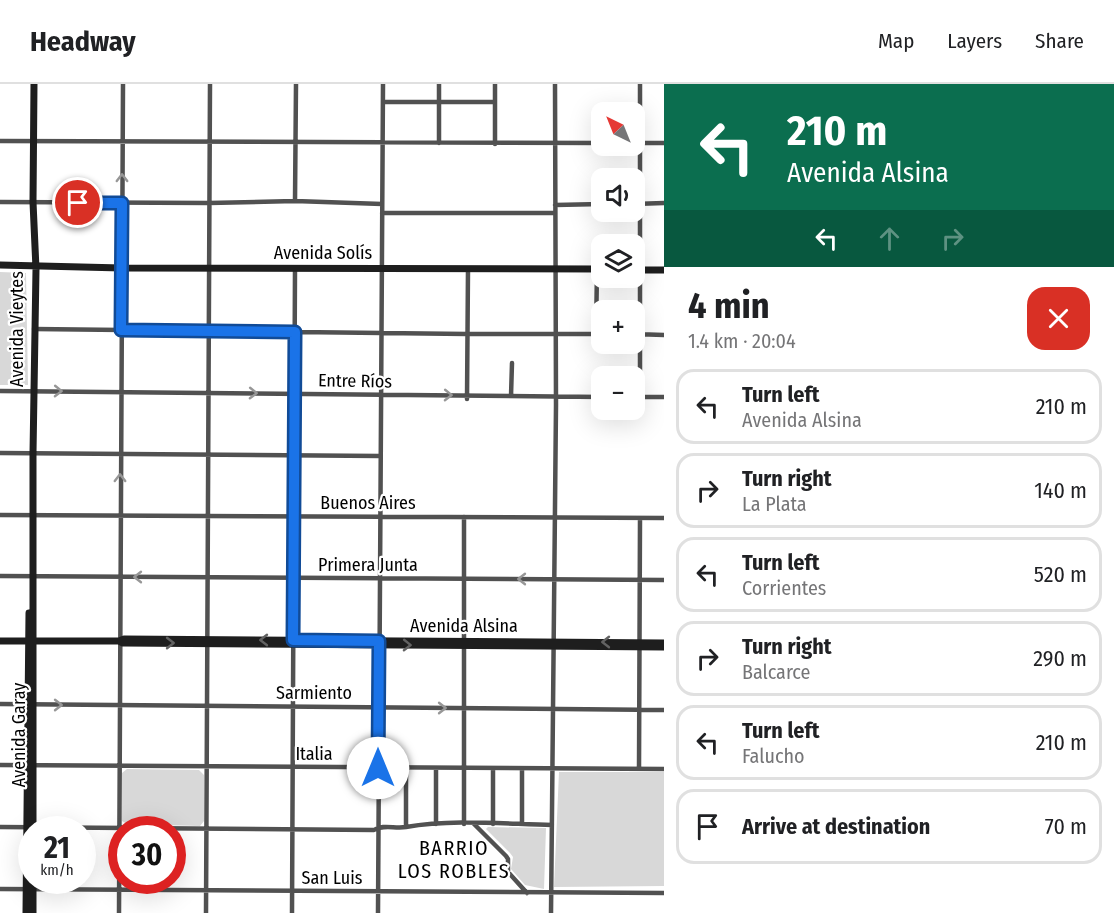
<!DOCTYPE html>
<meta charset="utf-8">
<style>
body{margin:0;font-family:"Fira Sans Condensed",sans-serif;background:#f2f2f2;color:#202124;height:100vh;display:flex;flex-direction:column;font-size:22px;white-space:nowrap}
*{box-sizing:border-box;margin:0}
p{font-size:20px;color:#757577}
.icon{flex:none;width:33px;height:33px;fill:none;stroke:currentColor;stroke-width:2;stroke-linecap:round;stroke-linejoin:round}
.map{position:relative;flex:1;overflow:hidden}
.sheet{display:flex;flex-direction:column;background:#fff;width:450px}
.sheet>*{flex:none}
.top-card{background:#0b6e4f;color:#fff;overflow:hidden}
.needle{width:39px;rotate:317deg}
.fabs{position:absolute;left:591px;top:18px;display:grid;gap:12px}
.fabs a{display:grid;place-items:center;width:54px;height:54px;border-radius:12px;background:#fff;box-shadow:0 6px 24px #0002;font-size:30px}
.speed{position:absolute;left:18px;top:732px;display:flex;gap:12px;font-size:30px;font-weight:700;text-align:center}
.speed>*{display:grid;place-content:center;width:78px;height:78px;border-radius:50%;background:#fff;box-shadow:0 6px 24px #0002;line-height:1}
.speed small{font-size:15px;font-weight:400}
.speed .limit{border:9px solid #d22;background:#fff;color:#111}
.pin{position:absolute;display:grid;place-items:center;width:51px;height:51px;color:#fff;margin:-26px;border:3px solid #fff;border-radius:50%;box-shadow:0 2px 6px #0007}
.me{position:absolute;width:66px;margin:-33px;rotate:0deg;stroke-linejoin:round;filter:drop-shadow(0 0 4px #0008)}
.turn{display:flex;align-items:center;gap:21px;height:126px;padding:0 24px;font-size:27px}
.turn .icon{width:78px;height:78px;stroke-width:2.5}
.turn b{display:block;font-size:42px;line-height:51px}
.lanes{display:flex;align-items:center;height:57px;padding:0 24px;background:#0003;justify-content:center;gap:30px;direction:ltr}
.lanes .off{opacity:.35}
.round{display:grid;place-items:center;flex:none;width:63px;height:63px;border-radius:18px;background:#f2f2f2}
.headline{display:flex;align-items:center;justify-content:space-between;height:102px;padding:0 24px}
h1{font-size:36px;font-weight:700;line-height:45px}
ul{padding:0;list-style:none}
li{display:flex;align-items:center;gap:18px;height:75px;margin:0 12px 9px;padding:0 12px;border:3px solid #e0e0e0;border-radius:18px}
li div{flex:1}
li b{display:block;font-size:22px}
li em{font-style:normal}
header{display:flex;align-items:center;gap:36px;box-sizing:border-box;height:84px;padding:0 30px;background:#fff;border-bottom:2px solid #e0e0e0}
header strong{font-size:28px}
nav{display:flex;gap:33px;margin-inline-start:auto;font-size:21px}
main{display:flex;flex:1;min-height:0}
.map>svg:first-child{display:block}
.green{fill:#d8d8d8}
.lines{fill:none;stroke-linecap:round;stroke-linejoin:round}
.street{stroke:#515151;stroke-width:4.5}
.secondary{stroke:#1e1e1e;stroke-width:7}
.oneway{stroke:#979797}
.oneway2{stroke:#626262}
.route-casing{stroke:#114b97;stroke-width:15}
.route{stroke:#1a73e8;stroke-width:10}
.labels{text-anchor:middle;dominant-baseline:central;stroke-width:4.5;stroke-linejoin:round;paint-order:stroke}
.street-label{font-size:18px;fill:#000;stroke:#fff}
.neighbourhood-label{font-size:20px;letter-spacing:1.5px;fill:#000;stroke:#fff}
</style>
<header>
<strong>Headway</strong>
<nav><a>Map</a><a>Layers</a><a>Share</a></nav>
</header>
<main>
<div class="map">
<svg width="664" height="829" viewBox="0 0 664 829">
<rect width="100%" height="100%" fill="#fff"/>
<path class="green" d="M0 188 26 189 28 301H0Z
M127 685 199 686 204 691V737L200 742 127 740 122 737V689Z
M559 688H664V802L554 803Z
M488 743 546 744 544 805 525 801 511 785 513 773 510 769 486 745Z"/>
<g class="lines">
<path class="street" d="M383 18H495
M0 57 602 59
M439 59V0
M634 59H664
M495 60V0
M295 117 296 0
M0 118 209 119 295 117 382 120
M634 120 664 119
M555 121 602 120
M382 129H555
M34 245 467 250H602
M596 250 597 185
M634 250 664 251
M0 307 602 313
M511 312 512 279
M634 313H664
M640 313V0
M467 315 468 185
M0 369 380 372
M0 431 664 434
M464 433V740
M0 492 664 496
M0 620 664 626
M0 681 664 685
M639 685 640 434
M436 740V684
M474 740 506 772 508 775V788L527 809
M493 740V685
M522 740V685
M0 743 374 746C383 740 395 745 406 743 453 735 504 740 552 741
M406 743V684
M0 805 664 809
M119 829 123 0
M206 829 210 0
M292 829 295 184
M378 829 383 0
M551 829 556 321 555 0"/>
<path class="secondary" d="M0 181 122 184 602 185
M634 186H664
M0 557H119
M664 559 124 555 119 557 123 559 664 563
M33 746V369L36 185 33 118 34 0
M26 829 29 529
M33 829V796"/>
</g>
<defs><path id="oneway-chevron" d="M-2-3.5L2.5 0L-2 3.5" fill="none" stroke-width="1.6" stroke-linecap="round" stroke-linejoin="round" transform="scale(1.5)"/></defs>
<g class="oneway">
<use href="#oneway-chevron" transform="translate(122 94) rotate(-90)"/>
<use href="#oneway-chevron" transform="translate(58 307) rotate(1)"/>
<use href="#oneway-chevron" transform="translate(253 309) rotate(1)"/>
<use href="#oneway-chevron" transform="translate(448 311) rotate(1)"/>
<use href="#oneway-chevron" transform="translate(120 394) rotate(-90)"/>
<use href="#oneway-chevron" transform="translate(138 493) rotate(-180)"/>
<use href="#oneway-chevron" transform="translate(522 495) rotate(-180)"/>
<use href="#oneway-chevron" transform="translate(58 621)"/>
<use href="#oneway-chevron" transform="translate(442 624)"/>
</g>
<g class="oneway2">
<use href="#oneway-chevron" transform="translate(264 556) rotate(-180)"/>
<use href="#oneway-chevron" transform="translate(606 558) rotate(-180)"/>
<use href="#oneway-chevron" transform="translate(170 559)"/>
<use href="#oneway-chevron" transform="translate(407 561) rotate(1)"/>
</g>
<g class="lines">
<g class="route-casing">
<path id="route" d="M78 119H122L121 246 295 248 293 556 379 557 378 684"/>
</g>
<use href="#route" class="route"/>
</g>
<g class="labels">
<g class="street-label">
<text x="323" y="169">Avenida Solís</text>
<text transform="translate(17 245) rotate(-90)">Avenida Vieytes</text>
<text transform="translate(355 297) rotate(1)">Entre Ríos</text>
<text x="368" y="419">Buenos Aires</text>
<text x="368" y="481">Primera Junta</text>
<text x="464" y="542">Avenida Alsina</text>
<text x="314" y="609">Sarmiento</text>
<text transform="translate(19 651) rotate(-90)">Avenida Garay</text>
<text x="314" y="670">Italia</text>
<text x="332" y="794">San Luis</text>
</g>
<g class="neighbourhood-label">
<text x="454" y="764">BARRIO<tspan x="454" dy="23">LOS ROBLES</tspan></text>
</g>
</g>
</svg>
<div class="fabs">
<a><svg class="needle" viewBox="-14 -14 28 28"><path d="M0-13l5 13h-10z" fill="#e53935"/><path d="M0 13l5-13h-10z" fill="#757577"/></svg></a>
<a><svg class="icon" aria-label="sound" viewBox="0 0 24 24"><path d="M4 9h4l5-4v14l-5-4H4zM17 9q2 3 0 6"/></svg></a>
<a><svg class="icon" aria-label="layers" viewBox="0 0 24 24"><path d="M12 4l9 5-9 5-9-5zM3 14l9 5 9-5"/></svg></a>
<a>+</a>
<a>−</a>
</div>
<div class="speed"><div>21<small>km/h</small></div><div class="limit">30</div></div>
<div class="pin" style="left:78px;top:119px;background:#d93025"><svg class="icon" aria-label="arrive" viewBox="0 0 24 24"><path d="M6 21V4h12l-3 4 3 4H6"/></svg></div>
<svg class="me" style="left:378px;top:684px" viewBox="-20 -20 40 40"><circle r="19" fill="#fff"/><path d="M0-13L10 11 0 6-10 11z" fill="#1a73e8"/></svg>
</div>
<section class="sheet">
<div class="top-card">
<div class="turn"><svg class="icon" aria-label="left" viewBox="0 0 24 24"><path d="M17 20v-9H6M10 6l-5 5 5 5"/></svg><div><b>210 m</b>Avenida Alsina</div></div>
<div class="lanes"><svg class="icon" aria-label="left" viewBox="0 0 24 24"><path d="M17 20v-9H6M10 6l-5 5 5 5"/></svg><svg class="icon off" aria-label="ahead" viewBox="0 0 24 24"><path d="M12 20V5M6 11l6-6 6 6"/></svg><svg class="icon off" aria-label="right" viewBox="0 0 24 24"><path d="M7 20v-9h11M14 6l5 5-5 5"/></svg></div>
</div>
<div class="headline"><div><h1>4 min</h1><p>1.4 km · 20:04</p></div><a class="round" style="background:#d93025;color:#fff"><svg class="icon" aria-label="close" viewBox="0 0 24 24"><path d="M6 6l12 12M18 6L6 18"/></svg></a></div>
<ul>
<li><svg class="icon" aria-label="left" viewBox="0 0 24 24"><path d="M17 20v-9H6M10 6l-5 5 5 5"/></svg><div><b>Turn left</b><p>Avenida Alsina</p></div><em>210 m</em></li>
<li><svg class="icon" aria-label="right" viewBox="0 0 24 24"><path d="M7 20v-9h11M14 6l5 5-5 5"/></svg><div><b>Turn right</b><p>La Plata</p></div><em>140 m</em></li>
<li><svg class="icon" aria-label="left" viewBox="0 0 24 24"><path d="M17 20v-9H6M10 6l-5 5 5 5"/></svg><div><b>Turn left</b><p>Corrientes</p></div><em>520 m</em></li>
<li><svg class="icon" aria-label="right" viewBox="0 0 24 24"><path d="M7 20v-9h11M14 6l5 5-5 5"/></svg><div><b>Turn right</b><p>Balcarce</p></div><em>290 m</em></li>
<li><svg class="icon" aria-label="left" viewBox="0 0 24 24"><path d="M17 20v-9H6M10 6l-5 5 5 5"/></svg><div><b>Turn left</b><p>Falucho</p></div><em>210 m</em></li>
<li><svg class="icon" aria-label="arrive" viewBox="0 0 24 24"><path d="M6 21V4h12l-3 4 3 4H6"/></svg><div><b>Arrive at destination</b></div><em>70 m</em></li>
</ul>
</section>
</main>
